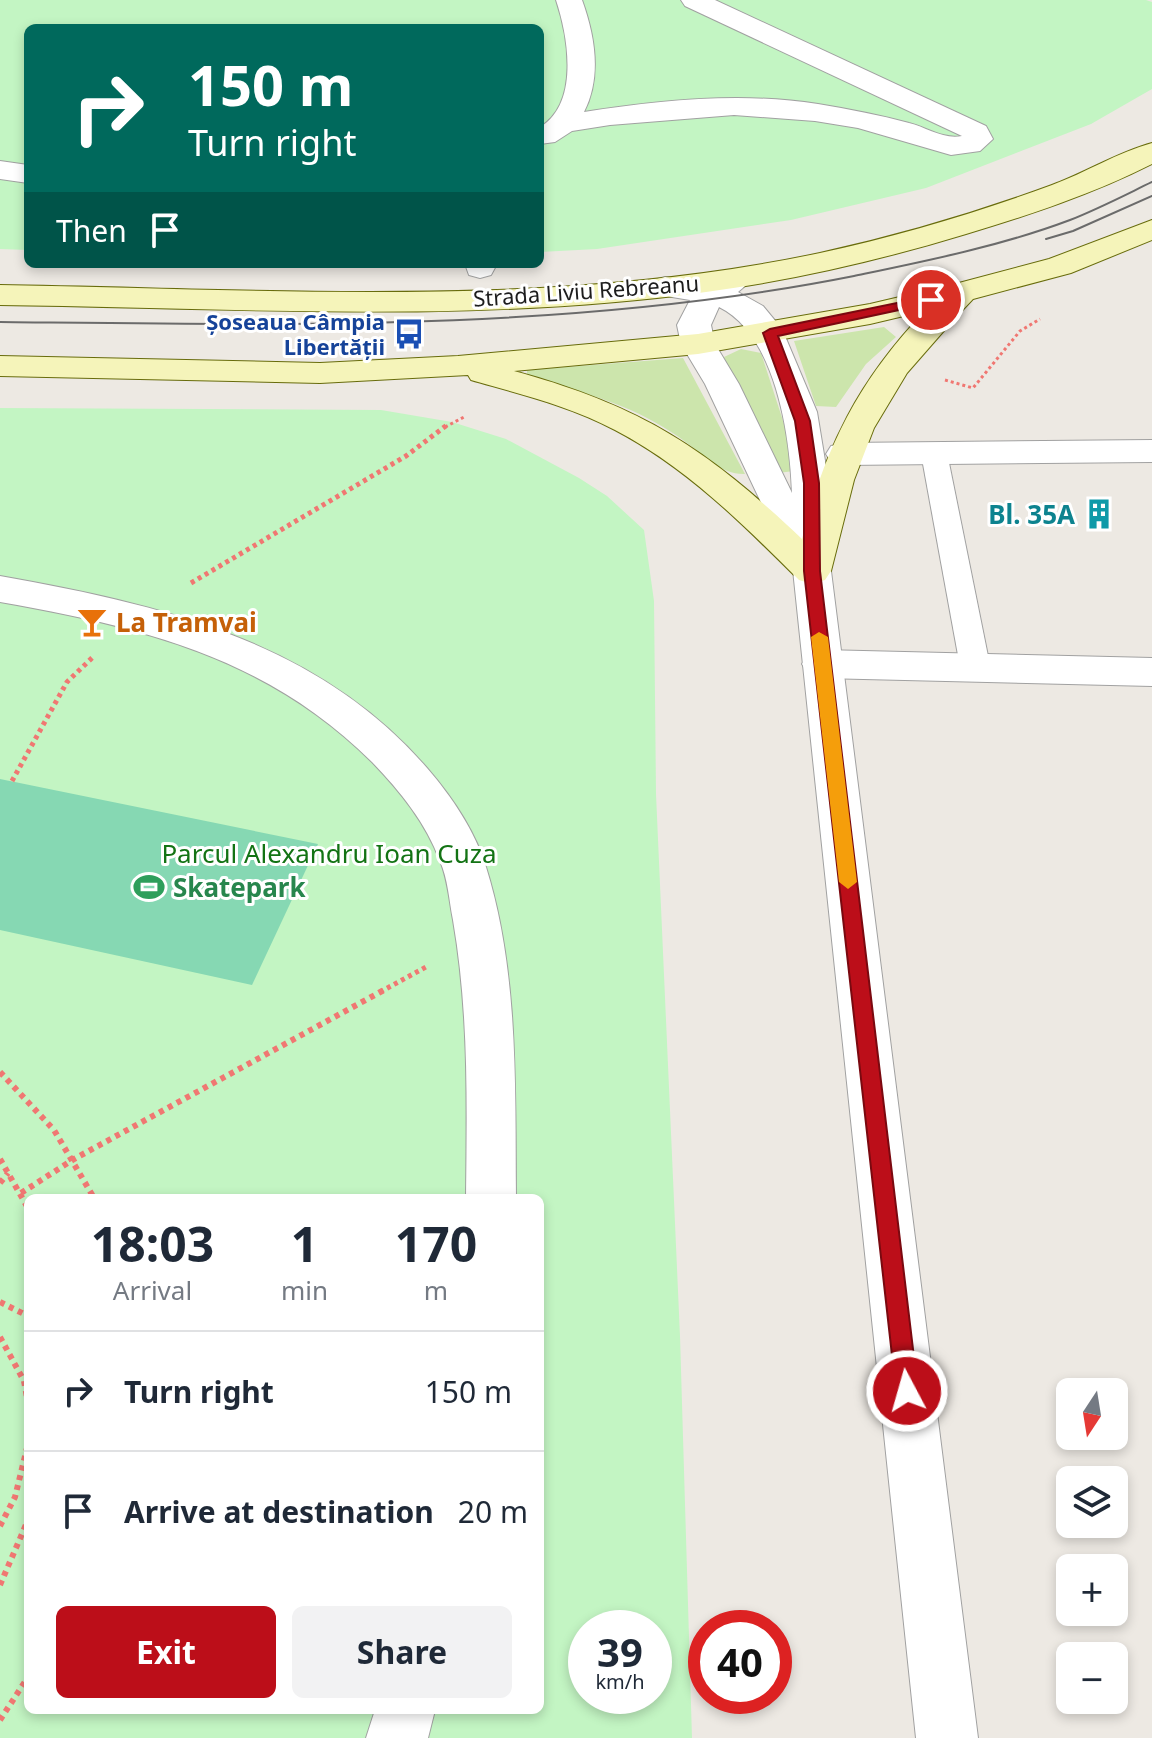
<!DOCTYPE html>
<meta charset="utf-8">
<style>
body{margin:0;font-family:"Noto Sans",sans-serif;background:#f2f2f3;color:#1f2937;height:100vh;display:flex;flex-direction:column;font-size:30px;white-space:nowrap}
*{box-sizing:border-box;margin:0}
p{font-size:26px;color:#747a83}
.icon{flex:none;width:44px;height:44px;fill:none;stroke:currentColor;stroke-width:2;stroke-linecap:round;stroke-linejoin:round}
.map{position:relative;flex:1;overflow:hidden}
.panel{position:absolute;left:24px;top:1194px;width:520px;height:520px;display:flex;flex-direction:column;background:#fff;border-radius:12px;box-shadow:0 4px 12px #0003}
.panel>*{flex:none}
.guide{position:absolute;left:24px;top:24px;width:520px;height:244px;border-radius:12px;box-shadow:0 4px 12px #0003;background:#00695c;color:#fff;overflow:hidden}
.needle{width:52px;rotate:192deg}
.fabs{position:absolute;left:1056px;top:1378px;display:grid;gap:16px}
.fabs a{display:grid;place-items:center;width:72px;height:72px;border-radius:12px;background:#fff;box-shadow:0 4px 12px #0003;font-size:40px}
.speed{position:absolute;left:568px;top:1610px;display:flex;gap:16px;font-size:40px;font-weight:700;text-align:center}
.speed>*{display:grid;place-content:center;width:104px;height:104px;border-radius:50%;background:#fff;box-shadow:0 4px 12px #0003;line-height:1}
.speed small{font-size:20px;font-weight:400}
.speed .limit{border:12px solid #d22;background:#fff;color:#111}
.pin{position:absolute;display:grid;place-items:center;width:68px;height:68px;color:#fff;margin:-34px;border:4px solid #fff;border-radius:50%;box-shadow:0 2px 8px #0007}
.me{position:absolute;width:88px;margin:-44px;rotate:354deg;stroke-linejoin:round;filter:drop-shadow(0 0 6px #0008)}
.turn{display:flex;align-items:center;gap:28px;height:168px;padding:0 32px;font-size:36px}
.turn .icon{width:104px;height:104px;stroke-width:2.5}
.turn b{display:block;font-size:56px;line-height:68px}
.then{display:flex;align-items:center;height:76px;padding:0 32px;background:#0003;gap:16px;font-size:30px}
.eta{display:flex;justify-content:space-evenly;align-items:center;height:136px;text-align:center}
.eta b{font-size:48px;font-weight:700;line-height:56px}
.primary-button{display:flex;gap:16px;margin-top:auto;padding:16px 32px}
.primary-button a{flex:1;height:92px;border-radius:12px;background:#bc0e19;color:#fff;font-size:32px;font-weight:700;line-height:92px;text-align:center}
.primary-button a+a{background:#f2f2f3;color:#1f2937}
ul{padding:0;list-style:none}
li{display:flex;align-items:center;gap:24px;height:120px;padding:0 32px;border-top:2px solid #e0e1e3}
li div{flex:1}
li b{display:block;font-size:30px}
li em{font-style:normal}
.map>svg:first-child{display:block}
.grass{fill:#cce5ac}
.park{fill:#c3f5c3;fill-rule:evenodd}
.pitch{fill:#86d8b3}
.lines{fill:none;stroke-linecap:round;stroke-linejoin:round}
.service-casing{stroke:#a1a1a1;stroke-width:2}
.pedestrian-casing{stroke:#a1a1a1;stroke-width:2}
.minor-casing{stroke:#a1a1a1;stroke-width:2}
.tertiary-casing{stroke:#a1a1a1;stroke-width:2}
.secondary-casing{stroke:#686c0c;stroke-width:2}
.path-far2{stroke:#f07772;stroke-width:3;stroke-dasharray:3 3;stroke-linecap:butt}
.path-far1{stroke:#f07772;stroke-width:5;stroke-dasharray:4 4;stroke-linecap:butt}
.path{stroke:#f07772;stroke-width:6;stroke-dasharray:5 5;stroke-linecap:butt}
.service{fill:#fff;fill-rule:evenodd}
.pedestrian{fill:#fff;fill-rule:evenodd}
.minor{fill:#fff;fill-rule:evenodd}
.tertiary{fill:#fff;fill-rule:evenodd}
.secondary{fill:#f5f4ba;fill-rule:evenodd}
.tram{stroke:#6b6b6b;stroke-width:2}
.route{fill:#bc0e19;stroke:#7a0910;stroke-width:2}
.slow{fill:#f59e0b}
.labels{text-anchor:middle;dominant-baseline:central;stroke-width:6;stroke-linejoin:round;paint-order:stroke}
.far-street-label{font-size:22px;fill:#1d1d1d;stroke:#fff}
.far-transit-label{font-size:22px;font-weight:bold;fill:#164399;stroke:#fff;text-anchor:end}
.culture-label{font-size:26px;font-weight:bold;fill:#0d838f;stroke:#fff;text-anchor:end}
.food-label{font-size:26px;font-weight:bold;fill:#c56008;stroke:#fff;text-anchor:start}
.park-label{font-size:26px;fill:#137314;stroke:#fff}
.leisure-label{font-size:26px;font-weight:bold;fill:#27864d;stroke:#fff;text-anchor:start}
</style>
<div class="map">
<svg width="1152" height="1738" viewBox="0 0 1152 1738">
<rect width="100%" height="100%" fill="#ede9e3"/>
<path class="grass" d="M884 327 896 337 866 364 836 407 816 406 794 341Z
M741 349 761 353 798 467 794 471 778 473 771 470 724 357Z
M683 358 745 474C722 475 705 456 687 443 638 406 585 392 527 378V370Z"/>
<path class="park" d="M0 0H1146L1152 2V89L1091 124 926 188 791 220 597 249 540 252V28H28V250L0 249Z
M0 408 381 410 452 422 506 439 579 478 607 496 644 530 654 601 656 794 680 1336 692 1738H0ZM28 1198H540V1710H28ZM586 1628H654V1696H586Z"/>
<path class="pitch" d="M0 779 318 844 252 985 0 930Z"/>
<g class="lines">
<g class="service-casing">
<path id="service" d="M934 445 943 447 947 453 990 666 985 673 975 676 965 673 960 666 921 453 925 447Z"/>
</g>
<g class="pedestrian-casing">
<path id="pedestrian" d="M556 0H582C595 36 602 77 584 112 662 100 741 92 818 104 849 109 879 115 909 123 926 127 944 140 962 136L685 6 681 0H715L986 126 993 139 980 151 951 155 858 128 815 121 734 115 610 125 572 131 555 142 540 144V127C580 103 568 36 556 0Z
M0 161 28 165V183L0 179Z
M465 264H497L491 275 480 278 469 275Z
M0 576C158 604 318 641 427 768 452 797 475 831 486 867 519 972 515 1089 516 1198H466C467 1105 469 1012 453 920 449 900 448 879 440 861 426 823 400 791 372 762 267 657 141 627 0 602Z
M375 1710H435L428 1738H366Z"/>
</g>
<g class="minor-casing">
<path id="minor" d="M1152 440V462L844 465 831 462 826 454 831 446 844 443Z
M822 650 1152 658V686L822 678 808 674 802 664 808 654Z"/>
</g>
<g class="tertiary-casing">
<path id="tertiary" d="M736 270 747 273 752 280 738 292 763 306 782 329 817 412 828 479 831 571 978 1738H916L793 570 705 384 681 344 677 325 690 300 654 294 649 287 654 280 665 277 707 283ZM719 307C776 335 790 436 792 493L739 384 715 344 711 325Z"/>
</g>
<g class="secondary-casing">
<path id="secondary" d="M1152 143V164C1093 194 1029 215 966 234 881 260 794 280 706 292 473 324 234 308 0 305V285C272 289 552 310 820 253 898 236 976 213 1052 185 1085 173 1118 152 1152 143Z
M1152 220V240L1071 273 973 299 956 317 907 373 874 428 854 480 831 571 825 580 812 584 799 580C743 524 686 467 615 430 570 406 520 394 471 380L468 375 320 383 0 376V356L320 363 458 356 698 334 870 304 955 284 1049 259ZM925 311C859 380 825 447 802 539 706 448 642 406 514 371L698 354 870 324Z"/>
</g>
<path class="path-far2" d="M945 380 973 388 1020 331 1040 319
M445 427 466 416"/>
<path class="path-far1" d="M191 583 406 456 447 425
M12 781 67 682 94 656
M380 992 426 967"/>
<path class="path" d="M0 1072 54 1130 94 1198
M0 1159 28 1208
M0 1183 8 1173
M21 1193 74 1159 384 990
M0 1302 28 1316
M0 1337 24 1381 28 1403
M0 1526 15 1497 28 1444
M0 1585 28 1520
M0 1720 28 1677"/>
<use href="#service" class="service"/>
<use href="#pedestrian" class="pedestrian"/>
<use href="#minor" class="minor"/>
<use href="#tertiary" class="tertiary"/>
<use href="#secondary" class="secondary"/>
<path class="tram" d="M1046 239 1073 231 1152 196
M0 322C285 325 573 332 854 276 926 261 1001 246 1070 220 1098 209 1125 195 1152 182"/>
</g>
<path class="route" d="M931 296 938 300 936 302 778 336 810 421 819 483 820 571 918 1391 915 1398 907 1401 899 1398 896 1391 804 571V483L795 421 763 333 770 329Z"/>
<path class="slow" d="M819 632 828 637 857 882 848 889 839 882 811 637Z"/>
<defs>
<g id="bus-bare" transform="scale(2.4)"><path d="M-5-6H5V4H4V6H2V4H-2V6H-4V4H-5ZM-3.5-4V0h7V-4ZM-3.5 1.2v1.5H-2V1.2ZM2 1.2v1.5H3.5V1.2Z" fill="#1a4fb4" stroke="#fff" stroke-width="2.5" paint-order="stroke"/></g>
<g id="building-bare" transform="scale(2.4)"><path d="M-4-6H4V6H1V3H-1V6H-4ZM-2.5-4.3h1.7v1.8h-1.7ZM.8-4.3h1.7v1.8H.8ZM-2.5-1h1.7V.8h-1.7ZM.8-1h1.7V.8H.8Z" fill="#0f9aa8" stroke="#fff" stroke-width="2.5" paint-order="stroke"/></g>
<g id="bar-bare" transform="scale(2.4)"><path d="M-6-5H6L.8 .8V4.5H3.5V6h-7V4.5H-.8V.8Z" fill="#e8710a" stroke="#fff" stroke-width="2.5" paint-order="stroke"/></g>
<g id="stadium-bare" transform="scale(2.4)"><path d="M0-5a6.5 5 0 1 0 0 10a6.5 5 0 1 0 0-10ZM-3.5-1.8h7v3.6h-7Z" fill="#2e9e5b" stroke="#fff" stroke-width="2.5" paint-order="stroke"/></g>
</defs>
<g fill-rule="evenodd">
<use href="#bus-bare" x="409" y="334"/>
<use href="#building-bare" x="1099" y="514"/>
<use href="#bar-bare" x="92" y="622"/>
<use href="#stadium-bare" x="149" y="887"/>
</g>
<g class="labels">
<g class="far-street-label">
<text transform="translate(586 290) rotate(-4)">Strada Liviu Rebreanu</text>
</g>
<g class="far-transit-label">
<text x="385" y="321">Șoseaua Câmpia<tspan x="385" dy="25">Libertății</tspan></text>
</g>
<g class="culture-label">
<text x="1075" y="514">Bl. 35A</text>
</g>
<g class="food-label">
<text x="116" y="622">La Tramvai</text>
</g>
<g class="park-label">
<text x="329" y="853">Parcul Alexandru Ioan Cuza</text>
</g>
<g class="leisure-label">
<text x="173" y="887">Skatepark</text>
</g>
</g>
</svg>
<div class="fabs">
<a><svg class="needle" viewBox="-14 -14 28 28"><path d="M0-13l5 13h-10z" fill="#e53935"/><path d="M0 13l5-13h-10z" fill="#747a83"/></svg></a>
<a><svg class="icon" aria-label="layers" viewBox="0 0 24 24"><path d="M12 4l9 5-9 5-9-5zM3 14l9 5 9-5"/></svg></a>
<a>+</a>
<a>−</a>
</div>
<div class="speed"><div>39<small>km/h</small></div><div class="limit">40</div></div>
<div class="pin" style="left:931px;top:300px;background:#d93025"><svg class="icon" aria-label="arrive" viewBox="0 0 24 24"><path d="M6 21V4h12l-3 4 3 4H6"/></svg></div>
<svg class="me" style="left:907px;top:1391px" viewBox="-20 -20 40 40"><circle r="17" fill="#bc0e19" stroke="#fff" stroke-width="3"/><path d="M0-11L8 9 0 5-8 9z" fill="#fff"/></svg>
<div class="guide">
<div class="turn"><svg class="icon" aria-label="right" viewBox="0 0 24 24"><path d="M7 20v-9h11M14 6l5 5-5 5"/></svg><div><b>150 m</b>Turn right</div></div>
<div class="then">Then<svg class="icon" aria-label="arrive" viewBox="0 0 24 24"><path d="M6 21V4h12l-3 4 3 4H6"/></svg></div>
</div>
<section class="panel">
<div class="eta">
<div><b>18:03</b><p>Arrival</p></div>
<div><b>1</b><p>min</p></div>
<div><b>170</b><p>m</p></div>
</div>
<ul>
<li><svg class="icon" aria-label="right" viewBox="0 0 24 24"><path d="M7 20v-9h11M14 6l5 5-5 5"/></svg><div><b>Turn right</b></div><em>150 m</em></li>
<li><svg class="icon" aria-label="arrive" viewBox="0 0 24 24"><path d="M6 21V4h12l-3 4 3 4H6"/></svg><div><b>Arrive at destination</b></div><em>20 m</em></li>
</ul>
<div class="primary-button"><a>Exit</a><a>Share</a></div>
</section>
</div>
